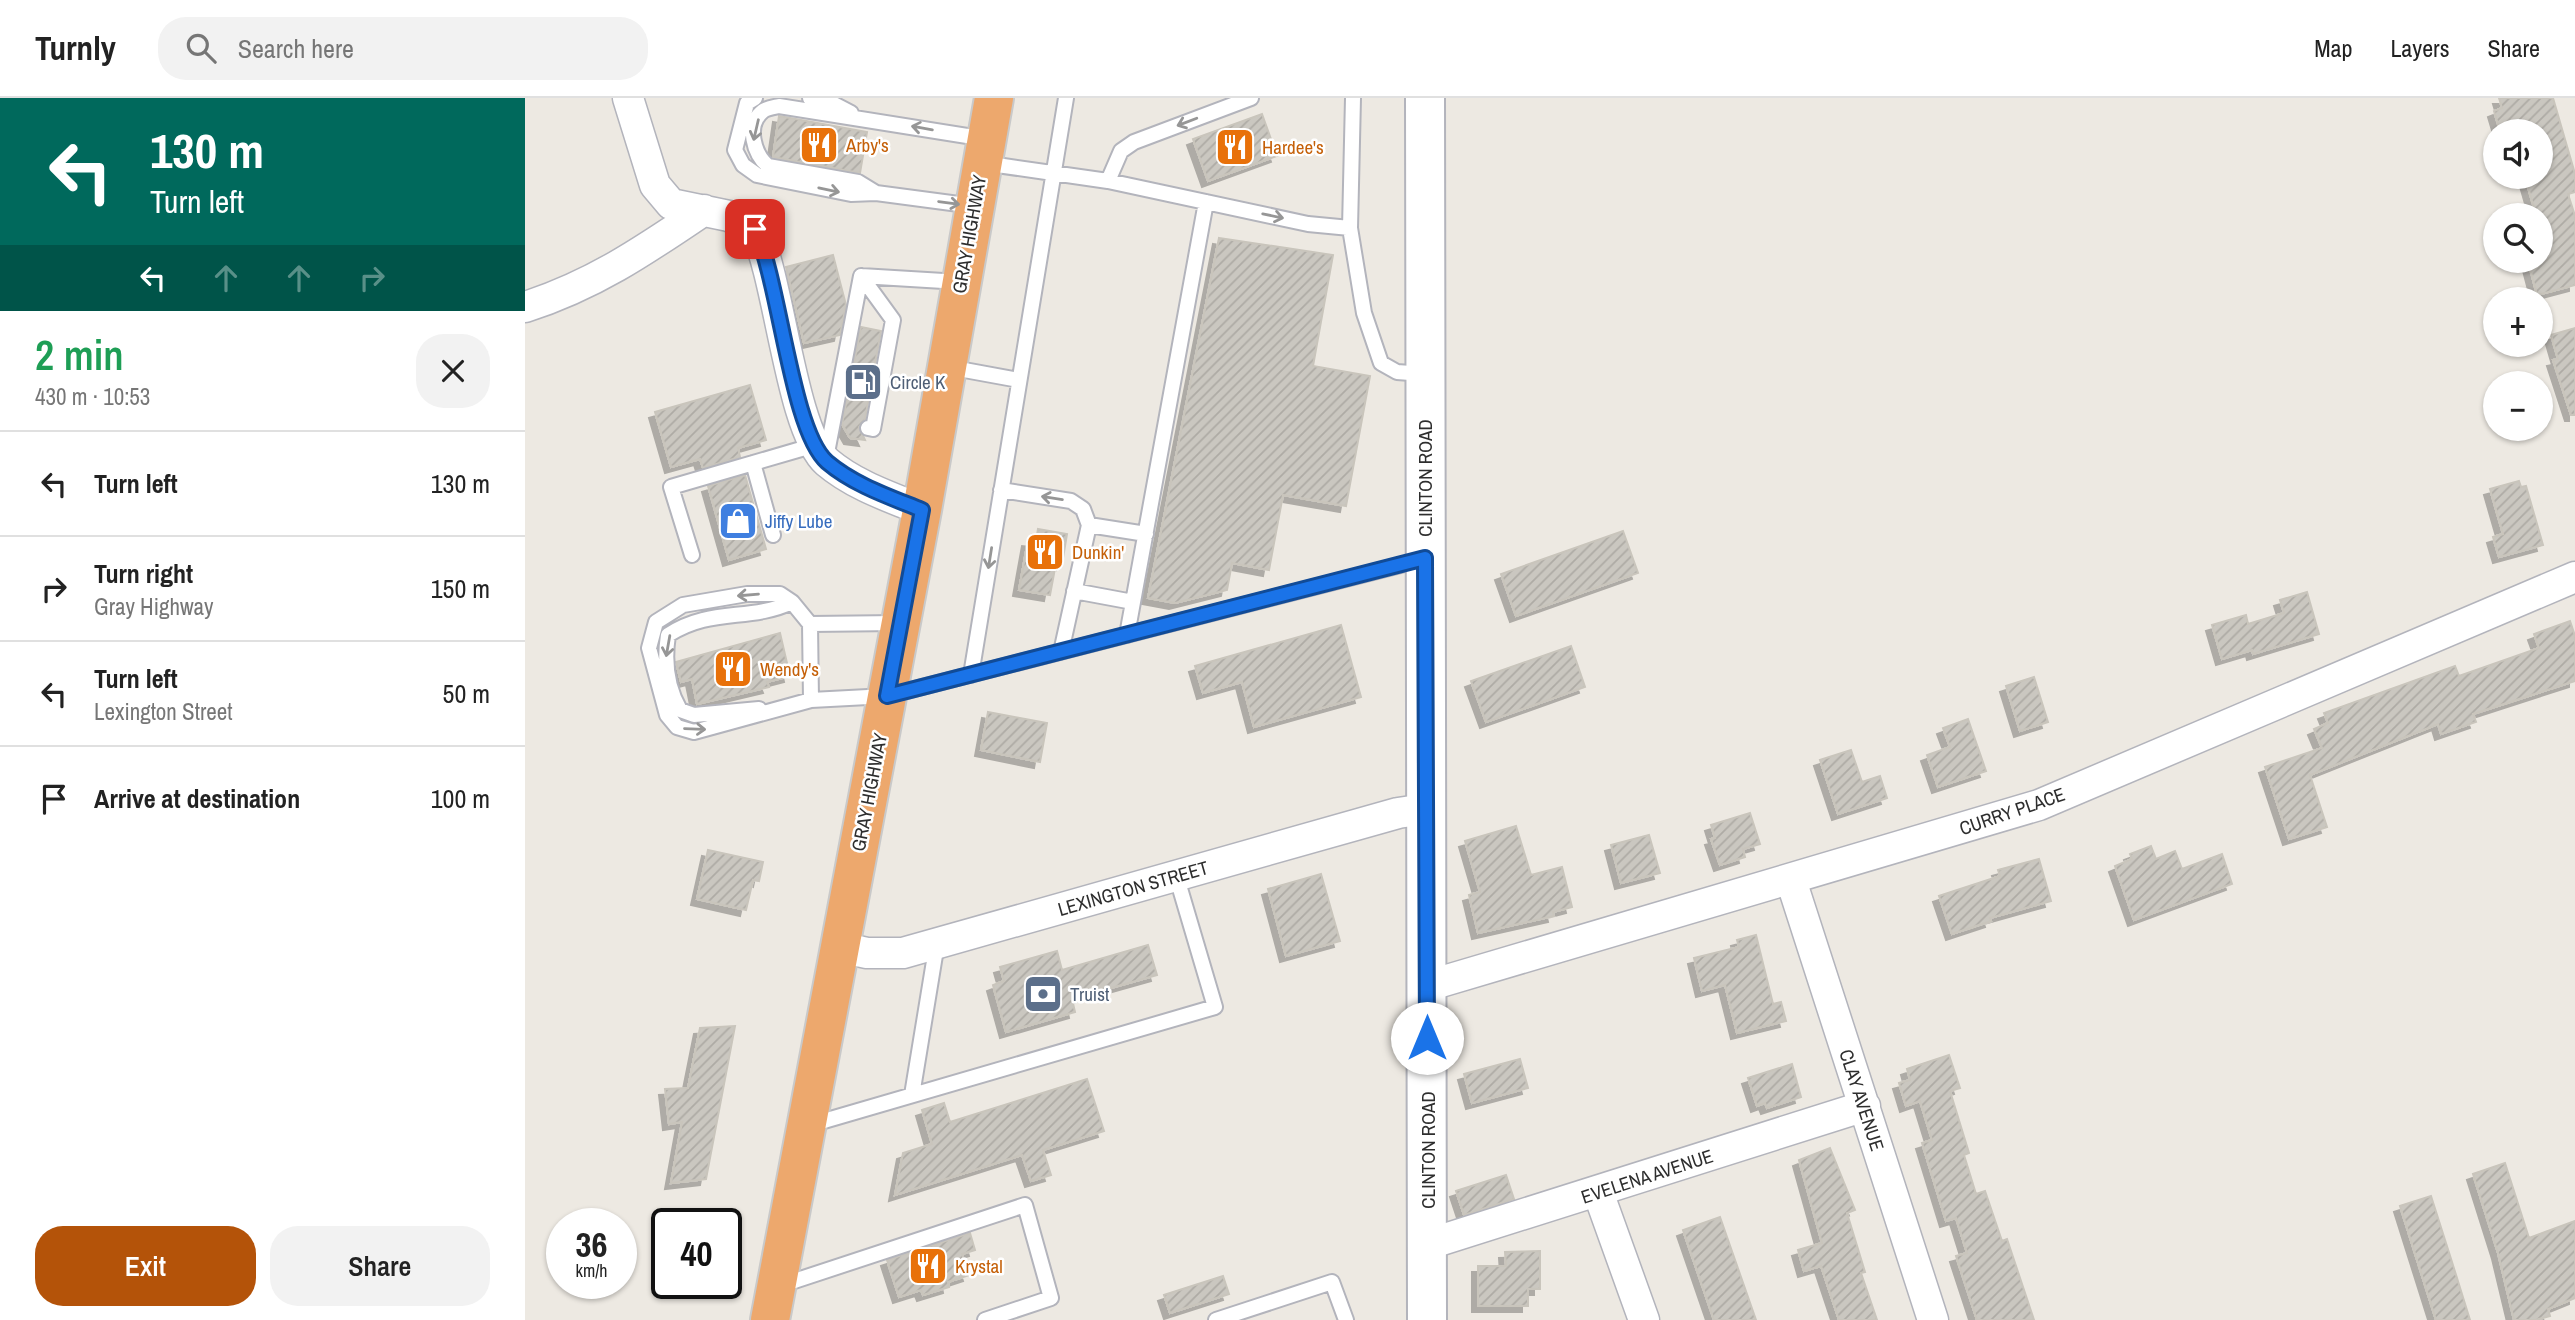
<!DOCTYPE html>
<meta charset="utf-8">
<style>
body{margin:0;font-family:"Archivo Narrow",sans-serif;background:#f2f2f2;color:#222;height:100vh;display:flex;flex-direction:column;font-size:26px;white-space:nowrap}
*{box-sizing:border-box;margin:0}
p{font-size:23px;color:#767676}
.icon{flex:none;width:38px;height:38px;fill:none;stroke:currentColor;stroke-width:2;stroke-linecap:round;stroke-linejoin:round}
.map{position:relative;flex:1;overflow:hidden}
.drawer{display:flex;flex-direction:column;background:#fff;width:525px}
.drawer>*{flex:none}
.guide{background:#00695c;color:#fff;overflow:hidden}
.tools{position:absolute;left:1958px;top:21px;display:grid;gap:14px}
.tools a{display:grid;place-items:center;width:70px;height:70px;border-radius:50%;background:#fff;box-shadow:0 2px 5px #0004;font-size:35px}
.speed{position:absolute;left:21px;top:1110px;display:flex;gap:14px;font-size:35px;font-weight:700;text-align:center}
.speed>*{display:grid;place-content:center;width:91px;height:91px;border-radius:50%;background:#fff;box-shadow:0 2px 5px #0004;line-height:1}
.speed small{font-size:18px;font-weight:400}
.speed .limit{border:4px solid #111;border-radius:10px;background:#fff;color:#111}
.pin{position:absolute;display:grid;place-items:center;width:60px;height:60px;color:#fff;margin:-30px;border-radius:14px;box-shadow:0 4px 10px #0006}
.me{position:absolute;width:77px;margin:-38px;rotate:0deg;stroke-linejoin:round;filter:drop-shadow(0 0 5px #0008)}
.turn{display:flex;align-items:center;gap:24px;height:147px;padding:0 35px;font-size:32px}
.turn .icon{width:91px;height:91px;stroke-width:2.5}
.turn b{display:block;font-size:49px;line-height:60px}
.lanes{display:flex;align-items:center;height:66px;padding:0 35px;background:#0003;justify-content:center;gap:35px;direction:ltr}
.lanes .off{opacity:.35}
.round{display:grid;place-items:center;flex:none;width:74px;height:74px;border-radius:28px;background:#f2f2f2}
.headline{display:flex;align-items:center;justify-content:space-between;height:119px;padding:0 35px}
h1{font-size:42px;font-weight:600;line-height:52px;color:#1e9e55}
.cta{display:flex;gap:14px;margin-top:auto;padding:14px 35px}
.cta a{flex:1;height:80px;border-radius:28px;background:#b45309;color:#fff;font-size:28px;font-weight:600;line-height:80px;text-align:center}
.cta a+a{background:#f2f2f2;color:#222}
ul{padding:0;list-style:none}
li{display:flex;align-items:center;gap:21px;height:105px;padding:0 35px;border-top:2px solid #e0e0e0}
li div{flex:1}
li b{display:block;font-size:26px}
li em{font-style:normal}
header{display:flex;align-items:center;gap:42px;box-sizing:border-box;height:98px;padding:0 35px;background:#fff;border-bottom:2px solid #e0e0e0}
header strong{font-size:33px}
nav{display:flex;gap:38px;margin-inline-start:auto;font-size:24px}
.search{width:490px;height:63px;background:#f2f2f2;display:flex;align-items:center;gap:18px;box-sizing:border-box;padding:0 24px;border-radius:28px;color:#767676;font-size:26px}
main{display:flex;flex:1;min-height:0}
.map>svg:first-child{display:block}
.building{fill:url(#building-hatch);stroke:#c9c5bc;stroke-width:2;filter:url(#shadow)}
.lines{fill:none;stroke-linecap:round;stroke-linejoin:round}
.lane-casing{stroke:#b3b4bc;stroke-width:18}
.street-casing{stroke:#b3b4bc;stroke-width:33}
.secondary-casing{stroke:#b3b4bc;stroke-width:42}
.highway-casing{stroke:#c9c9c9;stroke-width:42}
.lane{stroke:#fff;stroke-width:14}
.street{stroke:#fff;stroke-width:30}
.secondary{stroke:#fff;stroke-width:38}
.highway{stroke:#eda86d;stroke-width:38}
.oneway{stroke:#969696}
.route-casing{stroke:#114b97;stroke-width:18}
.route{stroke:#1a73e8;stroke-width:12}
.labels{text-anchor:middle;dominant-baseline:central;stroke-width:5;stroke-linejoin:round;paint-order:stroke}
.food-label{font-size:19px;fill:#c56008;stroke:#fff;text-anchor:start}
.street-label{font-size:19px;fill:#2e2e2e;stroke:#fff}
.service-label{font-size:19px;fill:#4e5e75;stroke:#fff;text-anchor:start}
.shop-label{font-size:19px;fill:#366cbe;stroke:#fff;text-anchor:start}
</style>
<header>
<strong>Turnly</strong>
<div class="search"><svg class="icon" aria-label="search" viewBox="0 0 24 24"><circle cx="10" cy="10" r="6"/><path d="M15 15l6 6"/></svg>Search here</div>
<nav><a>Map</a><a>Layers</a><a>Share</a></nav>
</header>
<main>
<section class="drawer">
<div class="guide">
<div class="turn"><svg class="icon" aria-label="left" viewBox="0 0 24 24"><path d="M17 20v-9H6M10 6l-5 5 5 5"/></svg><div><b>130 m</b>Turn left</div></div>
<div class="lanes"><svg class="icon" aria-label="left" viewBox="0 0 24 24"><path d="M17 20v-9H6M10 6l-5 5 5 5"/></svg><svg class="icon off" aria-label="ahead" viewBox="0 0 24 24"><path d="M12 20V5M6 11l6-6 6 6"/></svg><svg class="icon off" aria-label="ahead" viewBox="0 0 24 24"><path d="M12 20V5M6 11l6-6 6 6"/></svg><svg class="icon off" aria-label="right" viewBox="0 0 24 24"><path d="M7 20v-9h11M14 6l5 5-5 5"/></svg></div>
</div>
<div class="headline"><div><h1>2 min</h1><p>430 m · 10:53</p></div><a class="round"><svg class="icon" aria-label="close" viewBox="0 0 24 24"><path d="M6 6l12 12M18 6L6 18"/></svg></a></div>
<ul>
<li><svg class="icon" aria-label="left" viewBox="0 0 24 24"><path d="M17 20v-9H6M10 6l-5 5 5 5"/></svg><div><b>Turn left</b></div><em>130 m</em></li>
<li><svg class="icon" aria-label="right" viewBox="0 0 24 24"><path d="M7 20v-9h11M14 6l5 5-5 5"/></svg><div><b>Turn right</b><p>Gray Highway</p></div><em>150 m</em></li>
<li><svg class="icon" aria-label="left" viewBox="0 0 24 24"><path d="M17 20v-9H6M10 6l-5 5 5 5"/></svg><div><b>Turn left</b><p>Lexington Street</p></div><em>50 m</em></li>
<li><svg class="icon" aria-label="arrive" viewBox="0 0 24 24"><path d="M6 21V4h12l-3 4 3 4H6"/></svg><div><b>Arrive at destination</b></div><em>100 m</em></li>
</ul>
<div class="cta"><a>Exit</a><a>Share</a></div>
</section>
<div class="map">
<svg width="2050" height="1222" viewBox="0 0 2050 1222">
<defs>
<pattern id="building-hatch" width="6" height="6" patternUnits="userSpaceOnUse" patternTransform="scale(1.75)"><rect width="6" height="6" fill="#cac7c0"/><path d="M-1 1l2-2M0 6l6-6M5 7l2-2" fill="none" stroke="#aeaba5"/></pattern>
<filter id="shadow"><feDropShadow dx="-6" dy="6" stdDeviation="0" flood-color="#0004"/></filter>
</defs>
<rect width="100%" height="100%" fill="#ede9e2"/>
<path class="building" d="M1974 0H2028L2050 76V94L2043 96 2050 118V187L2012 197 2003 163H2016V117H2011L2000 79H2016V33H1975L1969 13 1977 10Z
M737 16 752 58 683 83 668 41Z
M254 18 342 34 335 75 248 59Z
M694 140 808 157 788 268 845 278 821 408 758 397 744 472 707 465 702 492 650 505 623 500Z
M308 157 321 207 315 237 279 245 261 169Z
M336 229 356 233 340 321 334 329 340 342 325 340 317 326Z
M2050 230V317H2046L2028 262 2033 261 2026 237Z
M225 287 241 342 213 350 215 359 178 370 175 361 146 369 130 314Z
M220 377 241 451 204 462 183 388Z
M1994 383 1996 389 2001 388 2018 447 1974 459 1968 439 1978 436 1965 391Z
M513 431 542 436 537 466 531 465 525 497 494 492 503 442 511 443Z
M1098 433 1113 475 991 518 976 476Z
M1782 494 1794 536 1728 556 1727 552 1697 561 1687 527 1721 517 1723 526 1759 515 1755 502Z
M2045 523 2050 538V583L1948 616 1951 624 1916 636 1913 626 1785 677 1802 729 1764 741 1740 669 1797 650 1789 631 1803 625 1799 615 1930 568 1934 578 2014 550 2009 536Z
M816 527 836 599 729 629 717 584 678 595 670 568Z
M255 535 265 578 242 584 244 589 172 606 167 581 156 584 151 564Z
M1046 548 1060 589 961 624 946 583Z
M1509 579 1523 624 1495 633 1481 588Z
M463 614 522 625 515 664 456 652Z
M1443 621 1461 673 1413 689 1402 657 1425 649 1418 630Z
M1326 652 1337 684 1355 678 1362 700 1313 716 1295 662Z
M1225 715 1235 746 1218 751 1220 759 1195 767 1186 741 1190 740 1186 727Z
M991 728 1006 777 1037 769 1047 809 1028 814 1029 818 953 835 944 797 955 794 940 743Z
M1124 737 1135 775 1096 785 1086 747Z
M1626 748 1631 761 1650 753 1657 771 1697 756 1707 786 1609 822 1590 768 1607 761 1605 756Z
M183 752 238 764 234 783 228 782 221 812 172 801Z
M1514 761 1526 803 1465 820 1466 823 1427 836 1414 798 1475 778 1473 772Z
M796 776 815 843 761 858 743 791Z
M1231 837 1248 906 1256 904 1261 923 1212 935 1200 887 1177 893 1169 860 1214 849 1212 842Z
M623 847 632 877 547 901 550 914 481 934 468 887 479 883 475 869 532 853 537 872Z
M210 928 181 1081 146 1085 157 1024 144 1026 140 991 163 990 175 930Z
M1424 957 1435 990 1425 993 1444 1055 1439 1057 1451 1096 1460 1093 1477 1143 1482 1141 1509 1222H1452L1431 1158 1442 1155 1431 1120 1421 1123 1397 1045 1407 1042 1395 1003 1381 1008 1374 985 1385 982 1382 971Z
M995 961 1003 990 947 1005 939 976Z
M1267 966 1276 999 1242 1010 1240 1005 1232 1008 1223 980Z
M562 981 579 1033 518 1052 526 1077 506 1083 497 1057 370 1097 378 1055 407 1046 397 1012 419 1005 425 1024Z
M1305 1050 1330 1112 1322 1115 1340 1174 1336 1175 1352 1222H1314L1296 1168 1279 1173 1273 1152 1297 1145 1274 1062Z
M1980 1065 2004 1140 2050 1123V1200L2023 1211 2025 1218 2010 1222H1989L1973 1155 1948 1076Z
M981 1077 989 1101 939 1117 931 1093Z
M1906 1098 1927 1164 1945 1222H1911L1875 1108Z
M1195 1119 1231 1222H1189L1158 1132Z
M445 1135 450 1152 437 1156 444 1177 423 1184 424 1189 398 1197 396 1192 374 1199 362 1162Z
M1015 1153V1191H1003V1208H953V1168H981L980 1154Z
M698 1178 704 1196 645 1215 639 1197Z"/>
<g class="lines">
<g class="lane-casing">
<path id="lane" d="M230 0 222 5 210 52 218 67 232 77 326 96 351 95 449 108
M285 0 305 4 326 15
M458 65 583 83 783 126 825 130 828 0
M583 83 596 53 609 44 726 0
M351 95 333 84 243 68C229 56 220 27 238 13 242 10 250 9 254 8L461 41
M825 130 839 215 856 265 872 274 899 276
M336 178 368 222 348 331 343 330
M423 269 494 282
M301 360 336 178 435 184
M228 365 248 437
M476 392 546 403 558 411 564 427 536 554
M564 427 621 436
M167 457 146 389 290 347
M549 493 608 504
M373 525 285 526 267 504 255 496H222L158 507 131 524 124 550 142 617 152 629 169 634 286 602 362 598 899 461
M285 526 286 602
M602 537 681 104
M446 577 541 0
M234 611 169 617 155 612C141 588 139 563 143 537 186 509 224 524 267 504
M387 997 412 845
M285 1027 690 909 651 777
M254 1188 500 1107 526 1200 460 1222
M691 1222 807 1184 821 1222"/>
</g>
<g class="street-casing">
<path id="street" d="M103 0 130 87 146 106 204 118 230 131C255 184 266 332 302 364 329 387 365 399 397 412
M0 209C69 187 120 152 179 112
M1266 782 1408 1222
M314 849 342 855H378L873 715 900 711
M902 888 1514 707 2050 479
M1073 1094 1119 1222
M904 1146 1340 1008"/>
</g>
<g class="secondary-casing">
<path id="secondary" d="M900 0 902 1222"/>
</g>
<g class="highway-casing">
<path id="highway" d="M245 1222 397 412 469 0"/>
</g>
<use href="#lane" class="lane"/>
<use href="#street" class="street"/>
<use href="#secondary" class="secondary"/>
<use href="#highway" class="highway"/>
</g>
<defs><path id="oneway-shaft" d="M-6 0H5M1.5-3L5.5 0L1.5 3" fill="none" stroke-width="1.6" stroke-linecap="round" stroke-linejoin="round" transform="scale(1.75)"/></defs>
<g class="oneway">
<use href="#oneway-shaft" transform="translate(662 24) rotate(159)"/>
<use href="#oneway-shaft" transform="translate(397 30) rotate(-170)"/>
<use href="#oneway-shaft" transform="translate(231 32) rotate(103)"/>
<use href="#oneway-shaft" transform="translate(304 92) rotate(12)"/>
<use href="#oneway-shaft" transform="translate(424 105) rotate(8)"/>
<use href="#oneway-shaft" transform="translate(748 118) rotate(12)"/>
<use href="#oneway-shaft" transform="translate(527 400) rotate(-171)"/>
<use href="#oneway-shaft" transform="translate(465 460) rotate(99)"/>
<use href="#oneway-shaft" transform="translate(223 497) rotate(175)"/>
<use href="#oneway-shaft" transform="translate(143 548) rotate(100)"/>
<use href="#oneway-shaft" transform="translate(170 631) rotate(2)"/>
</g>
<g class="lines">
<g class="route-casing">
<path id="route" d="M230 131C255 184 266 332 302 364 329 387 365 399 397 412L362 598 900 460 902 940"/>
</g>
<use href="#route" class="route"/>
</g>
<defs>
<g id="restaurant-square" transform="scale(2.0125)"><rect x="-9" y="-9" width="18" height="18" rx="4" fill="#e8710a" stroke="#fff"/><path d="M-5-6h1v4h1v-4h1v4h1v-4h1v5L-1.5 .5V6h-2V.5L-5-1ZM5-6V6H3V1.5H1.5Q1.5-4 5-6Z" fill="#fff"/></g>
<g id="fuel-square" transform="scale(2.0125)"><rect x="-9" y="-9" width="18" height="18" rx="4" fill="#5c6f8a" stroke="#fff"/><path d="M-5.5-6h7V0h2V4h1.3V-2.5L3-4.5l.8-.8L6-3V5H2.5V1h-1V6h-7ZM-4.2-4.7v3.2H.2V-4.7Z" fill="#fff"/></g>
<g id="shop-square" transform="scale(2.0125)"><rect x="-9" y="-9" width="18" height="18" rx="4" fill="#3f7fe0" stroke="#fff"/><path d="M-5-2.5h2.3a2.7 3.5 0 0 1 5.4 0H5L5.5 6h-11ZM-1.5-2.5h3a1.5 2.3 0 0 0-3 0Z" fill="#fff"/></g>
<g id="bank-square" transform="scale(2.0125)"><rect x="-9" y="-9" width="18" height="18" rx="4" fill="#5c6f8a" stroke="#fff"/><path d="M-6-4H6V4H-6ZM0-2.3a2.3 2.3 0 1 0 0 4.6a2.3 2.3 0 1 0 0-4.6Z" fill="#fff"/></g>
</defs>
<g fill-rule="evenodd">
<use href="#restaurant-square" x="294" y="47"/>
<use href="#restaurant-square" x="710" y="49"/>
<use href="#fuel-square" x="338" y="284"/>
<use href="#shop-square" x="213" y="423"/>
<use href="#restaurant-square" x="520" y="454"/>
<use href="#restaurant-square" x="208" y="571"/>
<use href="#bank-square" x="518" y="896"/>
<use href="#restaurant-square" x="403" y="1168"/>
</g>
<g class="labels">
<g class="food-label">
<text x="321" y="47">Arby's</text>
<text x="737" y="49">Hardee's</text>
<text x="547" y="454">Dunkin'</text>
<text x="235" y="571">Wendy's</text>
<text x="430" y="1168">Krystal</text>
</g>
<g class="street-label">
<text transform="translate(444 136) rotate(-80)">GRAY HIGHWAY</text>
<text transform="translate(900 380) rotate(-90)">CLINTON ROAD</text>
<text transform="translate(344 694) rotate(-79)">GRAY HIGHWAY</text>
<text transform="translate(1487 713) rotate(-19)">CURRY PLACE</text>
<text transform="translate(608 790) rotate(-16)">LEXINGTON STREET</text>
<text transform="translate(1337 1002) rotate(72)">CLAY AVENUE</text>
<text transform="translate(903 1052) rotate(-90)">CLINTON ROAD</text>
<text transform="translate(1122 1078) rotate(-18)">EVELENA AVENUE</text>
</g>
<g class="service-label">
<text x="365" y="284">Circle K</text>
<text x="545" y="896">Truist</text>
</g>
<g class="shop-label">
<text x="240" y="423">Jiffy Lube</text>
</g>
</g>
</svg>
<div class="tools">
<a><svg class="icon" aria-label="sound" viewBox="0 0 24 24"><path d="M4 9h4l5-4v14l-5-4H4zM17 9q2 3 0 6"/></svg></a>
<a><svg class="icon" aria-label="search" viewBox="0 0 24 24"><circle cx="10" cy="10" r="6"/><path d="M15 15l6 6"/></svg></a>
<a>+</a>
<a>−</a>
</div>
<div class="speed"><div>36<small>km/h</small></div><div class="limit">40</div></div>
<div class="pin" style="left:230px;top:131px;background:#d93025"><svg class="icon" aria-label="arrive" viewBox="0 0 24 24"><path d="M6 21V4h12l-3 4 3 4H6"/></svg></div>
<svg class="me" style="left:902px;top:940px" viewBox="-20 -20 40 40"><circle r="19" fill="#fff"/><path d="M0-13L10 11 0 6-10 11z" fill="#1a73e8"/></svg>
</div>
</main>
